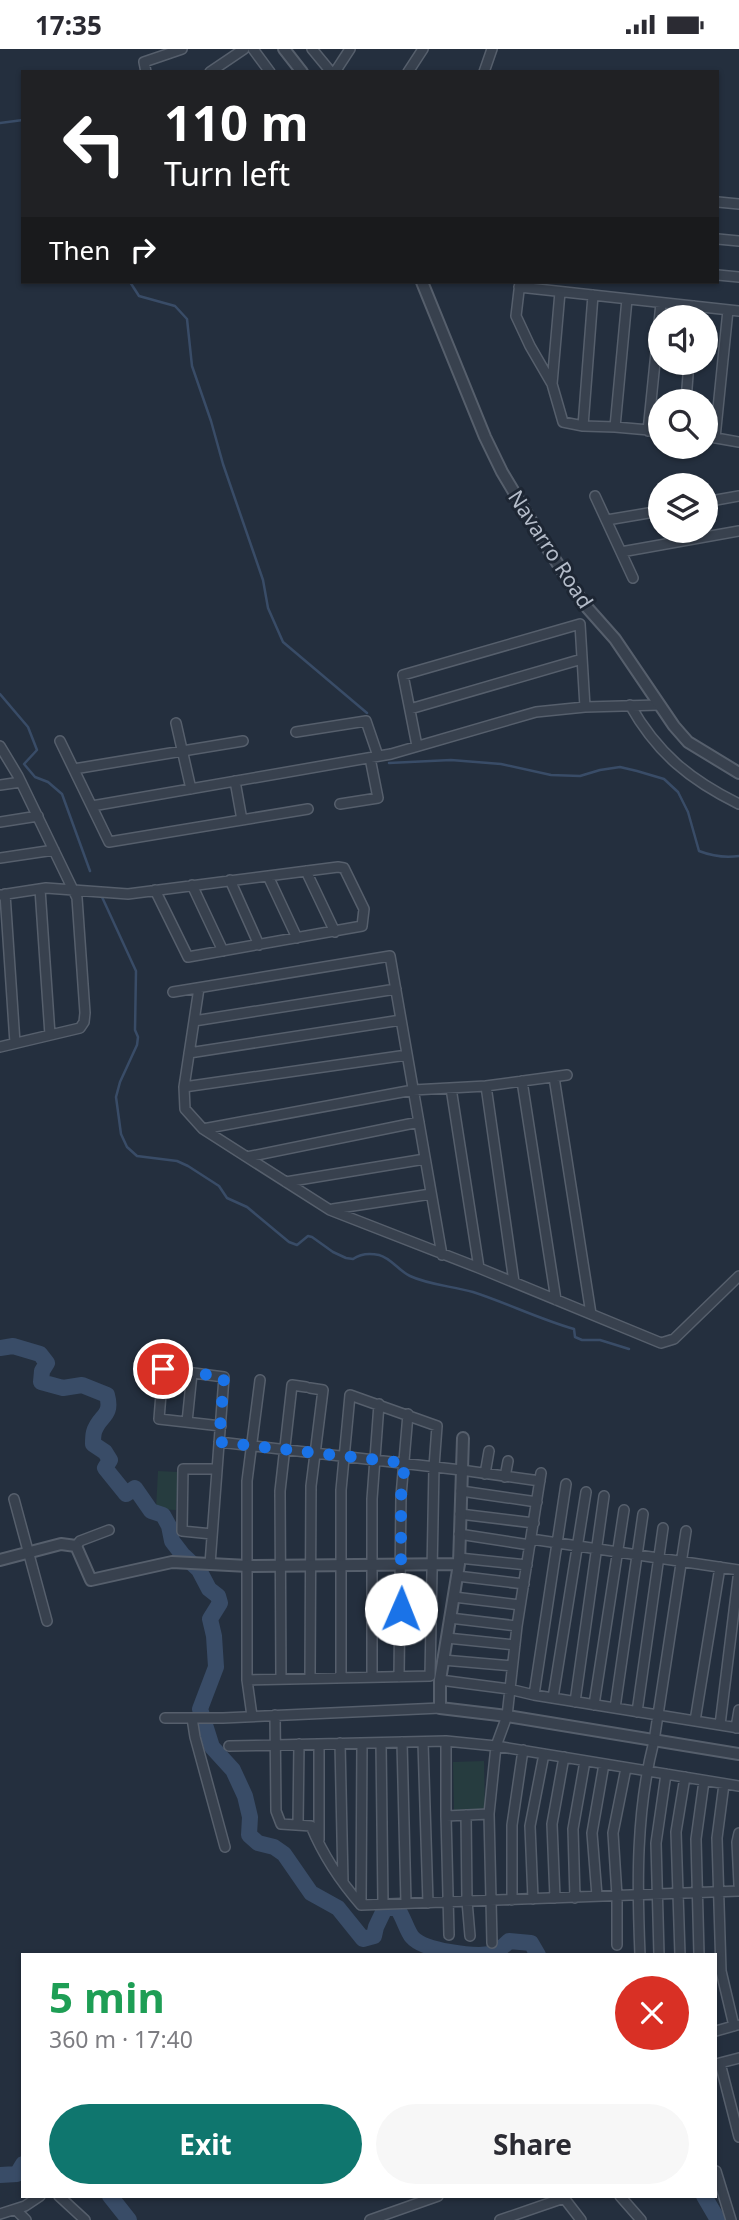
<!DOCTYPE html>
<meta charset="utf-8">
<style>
body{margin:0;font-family:"Noto Sans",sans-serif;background:#f7f7f7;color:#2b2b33;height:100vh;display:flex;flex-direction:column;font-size:26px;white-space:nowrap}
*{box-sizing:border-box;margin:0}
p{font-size:23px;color:#7c7c81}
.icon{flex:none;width:38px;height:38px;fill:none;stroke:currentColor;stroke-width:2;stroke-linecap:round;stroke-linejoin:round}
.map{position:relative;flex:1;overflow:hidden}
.details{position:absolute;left:21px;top:1904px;width:696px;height:245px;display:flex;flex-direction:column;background:#fff;border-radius:0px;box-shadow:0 2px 5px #0004}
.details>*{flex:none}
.top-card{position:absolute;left:21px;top:21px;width:698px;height:214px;border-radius:0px;box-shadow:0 2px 5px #0004;background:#202124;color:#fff;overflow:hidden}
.controls{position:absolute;left:648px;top:256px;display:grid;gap:14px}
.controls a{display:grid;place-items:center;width:70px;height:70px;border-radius:50%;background:#fff;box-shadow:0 2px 5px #0004;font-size:35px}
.pin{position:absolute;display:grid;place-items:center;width:60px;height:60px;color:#fff;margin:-30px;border:4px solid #fff;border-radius:50%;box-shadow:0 2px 7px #0007}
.me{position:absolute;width:77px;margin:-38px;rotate:1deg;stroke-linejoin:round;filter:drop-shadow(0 0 5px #0008)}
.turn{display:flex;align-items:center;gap:24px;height:147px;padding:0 28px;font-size:32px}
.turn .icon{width:91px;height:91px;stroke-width:2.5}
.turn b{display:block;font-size:49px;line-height:60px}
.then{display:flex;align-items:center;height:66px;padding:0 28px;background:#0003;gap:14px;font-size:26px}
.round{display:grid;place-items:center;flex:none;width:74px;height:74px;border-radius:37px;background:#f7f7f7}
.headline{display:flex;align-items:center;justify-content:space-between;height:119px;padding:0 28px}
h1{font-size:42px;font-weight:700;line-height:52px;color:#1e9e55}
.primary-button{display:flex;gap:14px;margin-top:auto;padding:14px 28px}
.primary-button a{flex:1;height:80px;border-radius:42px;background:#0f766e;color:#fff;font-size:28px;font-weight:700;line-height:80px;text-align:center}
.primary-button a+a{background:#f7f7f7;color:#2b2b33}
.status{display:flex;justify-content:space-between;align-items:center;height:49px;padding:0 35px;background:#fff;direction:ltr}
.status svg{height:19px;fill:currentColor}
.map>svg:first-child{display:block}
.green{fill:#263c3f}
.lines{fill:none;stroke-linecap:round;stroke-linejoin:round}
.stream{stroke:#394c67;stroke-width:2.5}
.river{stroke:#394c67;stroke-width:16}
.minor-casing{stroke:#565f6c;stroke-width:12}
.tertiary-casing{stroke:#565f6c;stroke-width:14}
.minor{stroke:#38414e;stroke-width:9}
.tertiary{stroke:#38414e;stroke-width:10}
.route{stroke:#1a73e8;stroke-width:12;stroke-dasharray:0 21.6}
.labels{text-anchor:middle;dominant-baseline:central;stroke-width:6;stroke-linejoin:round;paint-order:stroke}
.street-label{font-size:21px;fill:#b4bcc9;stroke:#1d2633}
</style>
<div class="status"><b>17:35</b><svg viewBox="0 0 49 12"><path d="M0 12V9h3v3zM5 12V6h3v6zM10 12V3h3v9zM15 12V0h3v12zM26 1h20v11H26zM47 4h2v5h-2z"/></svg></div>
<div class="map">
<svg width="739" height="2171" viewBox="0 0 739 2171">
<rect width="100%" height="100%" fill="#242f3e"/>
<path class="green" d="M158 1422 178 1423 176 1461 156 1460Z
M484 1712 485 1763 454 1762 453 1713Z"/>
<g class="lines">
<path class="stream" d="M0 74 23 71
M130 233 139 247 175 257 187 270 192 317 211 372 223 415 263 531 268 559 283 593 367 664
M0 645 28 678 37 701 24 715 35 728 48 733 62 745 90 822
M389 714 451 711 501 715 551 726 580 727 600 721 620 718 637 722 664 730 678 743 688 763 699 802C712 807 725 809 739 807
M102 848 136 922 135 981 138 988 137 996 120 1033 116 1048 121 1085 127 1098 137 1107 177 1112 188 1117 219 1137 227 1149 247 1158 289 1193 297 1196 308 1187 312 1188 333 1203 346 1209 353 1210C360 1205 370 1204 379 1206 391 1209 399 1222 410 1227 429 1236 452 1237 473 1243 507 1254 539 1270 574 1280L575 1288 582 1291H600L629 1300"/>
<path class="river" d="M0 1299 13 1297 40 1305 47 1314 42 1322 41 1333 63 1339 82 1336 107 1346C113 1368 99 1366 94 1383 93 1387 93 1391 93 1395L105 1403 110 1411 105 1419 126 1445 135 1439 151 1462 163 1466 169 1477 172 1492 182 1505 199 1521 209 1540 218 1547 220 1554 210 1570 214 1587 216 1618 200 1660 212 1698 233 1721 245 1747 250 1768 249 1786 258 1794 274 1798 284 1805 311 1844 338 1859 363 1890 374 1887 376 1878 385 1859H397C403 1867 407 1882 412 1888 424 1902 474 1908 491 1905 497 1903 504 1897 509 1892L531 1894 538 1906
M0 2126 17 2125 23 2115
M110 2147 129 2171
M704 2147 718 2171"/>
<g class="minor-casing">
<path id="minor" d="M253 0 270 23
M312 0 331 23
M146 23 144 13 182 0
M210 23 244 0
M335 23 350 0
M408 23 423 0
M484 23 492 0
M718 153 739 155
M718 190 739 192
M718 226 739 228
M520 233 516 267 530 297 552 335 563 373 583 377 615 378 660 382
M519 238 739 262
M693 268 694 257
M552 335 560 243
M686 352 689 313
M583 377 593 246
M615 378 627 250
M648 382 661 254
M705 387 739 393
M715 389 728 261
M595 447 633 529
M705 453 739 447
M607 471 660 462
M621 503 739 482
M630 656C657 704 690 731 739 755
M410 660 582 610
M176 674 191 740
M296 683 366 672 378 707
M60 692 109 793 308 760
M0 697 18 727 77 849 85 964 84 973 80 979 0 998
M417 697 403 626 580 575 585 658
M74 720 243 692
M235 732 242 771
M0 736 21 733
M340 755 378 749 370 709
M92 757 391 705 536 663 585 658 659 656
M0 773 38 767
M0 809 54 801
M306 822 335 883
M268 827 297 889
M230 831 259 896
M192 836 223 902
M40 840 50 986
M5 845 15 994
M0 846 46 839 128 845 338 818 344 819 364 860 362 877 188 908 155 841
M199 939 184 1038 185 1060 203 1080 330 1161 479 1219 661 1294 674 1290 739 1227
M173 943 390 907 442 1206
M194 972 396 940
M189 1004 401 971
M554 1028 591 1265
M522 1032 556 1251
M486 1037 514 1233
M184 1038 407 1006
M451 1039 479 1219
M203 1080 413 1041 486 1037 567 1026
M247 1108 419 1073
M286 1133 425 1110
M333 1160 431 1145
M140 1325 162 1327
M187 1373 192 1324
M219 1393 461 1421 540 1432
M485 1425 489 1402
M505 1428 508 1412
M461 1442 537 1453
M14 1450 47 1572
M460 1465 534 1474
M212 1485 182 1482 183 1420H217
M459 1485 530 1496
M531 1490 739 1521
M76 1497 80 1492 109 1481
M459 1509 527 1516
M210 1515 224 1328 163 1320 159 1370 221 1377
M457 1527 524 1535
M454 1548 520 1556
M450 1569 517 1577
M447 1589 515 1596
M443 1611 512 1617
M372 1628V1450L379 1355
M399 1628 401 1447 408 1365
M310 1629 311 1437 323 1341 310 1339
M281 1630 280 1442 292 1336 306 1338
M247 1631 430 1627 434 1418 437 1377 350 1346 341 1441V1629
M440 1631 509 1640 534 1646 739 1679
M534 1646 566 1435
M553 1649 586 1443
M575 1653 604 1447
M594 1656 624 1461
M615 1659 643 1465
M637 1663 663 1479
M275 1666 276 1762 281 1775 311 1777C323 1806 340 1832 361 1856L739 1842
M252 1667 247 1631V1432L260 1331
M165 1669H223L440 1659
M192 1669 195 1688 225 1798
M695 1672 720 1518
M720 1676 739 1521
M736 1679 739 1661
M446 1692V1767L489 1765
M402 1693 406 1854
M423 1693 428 1854
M340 1694 343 1833
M381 1694 383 1855
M229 1697 446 1692 496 1697 739 1737
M724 1735 717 1789 721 1922 734 1977
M466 1766 467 1852 470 1887
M446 1767 449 1886
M298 1776 299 1695
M739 1784 737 1793 739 1836
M319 1791V1695
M597 1847 592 1784 604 1715
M555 1849 552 1775 564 1708
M575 1849 573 1780 585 1712
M533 1850 530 1777 544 1705
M512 1851V1776L523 1701
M361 1856 362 1694
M492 1894 489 1765 496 1697 507 1667 517 1577 541 1424
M617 1896V1847L613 1784 626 1719
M640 1906C637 1834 636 1762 654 1692L686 1482
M659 1906 656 1794 666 1725
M680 1906 676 1783 685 1728
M699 1906 696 1790 704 1732
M716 1982 737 1976
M720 2014 739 2088
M716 2015 739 2009
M716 2122 731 2171
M59 2147 85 2171
M620 2147 641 2171
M16 2161 26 2171
M0 2165 25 2157 40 2147
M370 2171 438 2147
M500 2171 564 2149 581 2171"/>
</g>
<g class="tertiary-casing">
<path id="tertiary" d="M284 0 302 23
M422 233 485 388 502 423 548 500 584 555 615 590 674 677 688 693 739 724
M463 1389 459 1515 440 1631V1659L507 1667 739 1705
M0 1511 61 1495 76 1497 91 1531 172 1513 248 1517 459 1515"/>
</g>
<use href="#minor" class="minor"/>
<use href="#tertiary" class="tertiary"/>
</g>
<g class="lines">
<path class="route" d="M163 1320 224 1328 219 1393 405 1414 401 1447V1560"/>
</g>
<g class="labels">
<g class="street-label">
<text transform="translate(551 500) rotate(57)">Navarro Road</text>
</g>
</g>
</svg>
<div class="controls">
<a><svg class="icon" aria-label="sound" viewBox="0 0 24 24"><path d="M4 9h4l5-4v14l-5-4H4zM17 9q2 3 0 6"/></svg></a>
<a><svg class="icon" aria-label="search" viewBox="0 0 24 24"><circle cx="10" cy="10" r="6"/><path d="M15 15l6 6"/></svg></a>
<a><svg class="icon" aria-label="layers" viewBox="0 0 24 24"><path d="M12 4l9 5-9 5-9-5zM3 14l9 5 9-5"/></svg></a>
</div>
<div class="pin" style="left:163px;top:1320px;background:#d93025"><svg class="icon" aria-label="arrive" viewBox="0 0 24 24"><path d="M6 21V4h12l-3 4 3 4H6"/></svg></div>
<svg class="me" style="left:401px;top:1560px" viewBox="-20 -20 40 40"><circle r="19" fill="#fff"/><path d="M0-13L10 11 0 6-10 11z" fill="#1a73e8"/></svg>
<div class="top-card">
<div class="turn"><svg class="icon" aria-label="left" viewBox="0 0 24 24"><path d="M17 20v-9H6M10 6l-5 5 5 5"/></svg><div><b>110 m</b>Turn left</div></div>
<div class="then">Then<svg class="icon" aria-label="right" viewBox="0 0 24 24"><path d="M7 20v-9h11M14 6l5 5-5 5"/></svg></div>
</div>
<section class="details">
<div class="headline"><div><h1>5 min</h1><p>360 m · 17:40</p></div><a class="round" style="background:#d93025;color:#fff"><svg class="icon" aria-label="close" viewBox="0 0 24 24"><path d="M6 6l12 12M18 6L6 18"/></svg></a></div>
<div class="primary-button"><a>Exit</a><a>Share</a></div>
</section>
</div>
